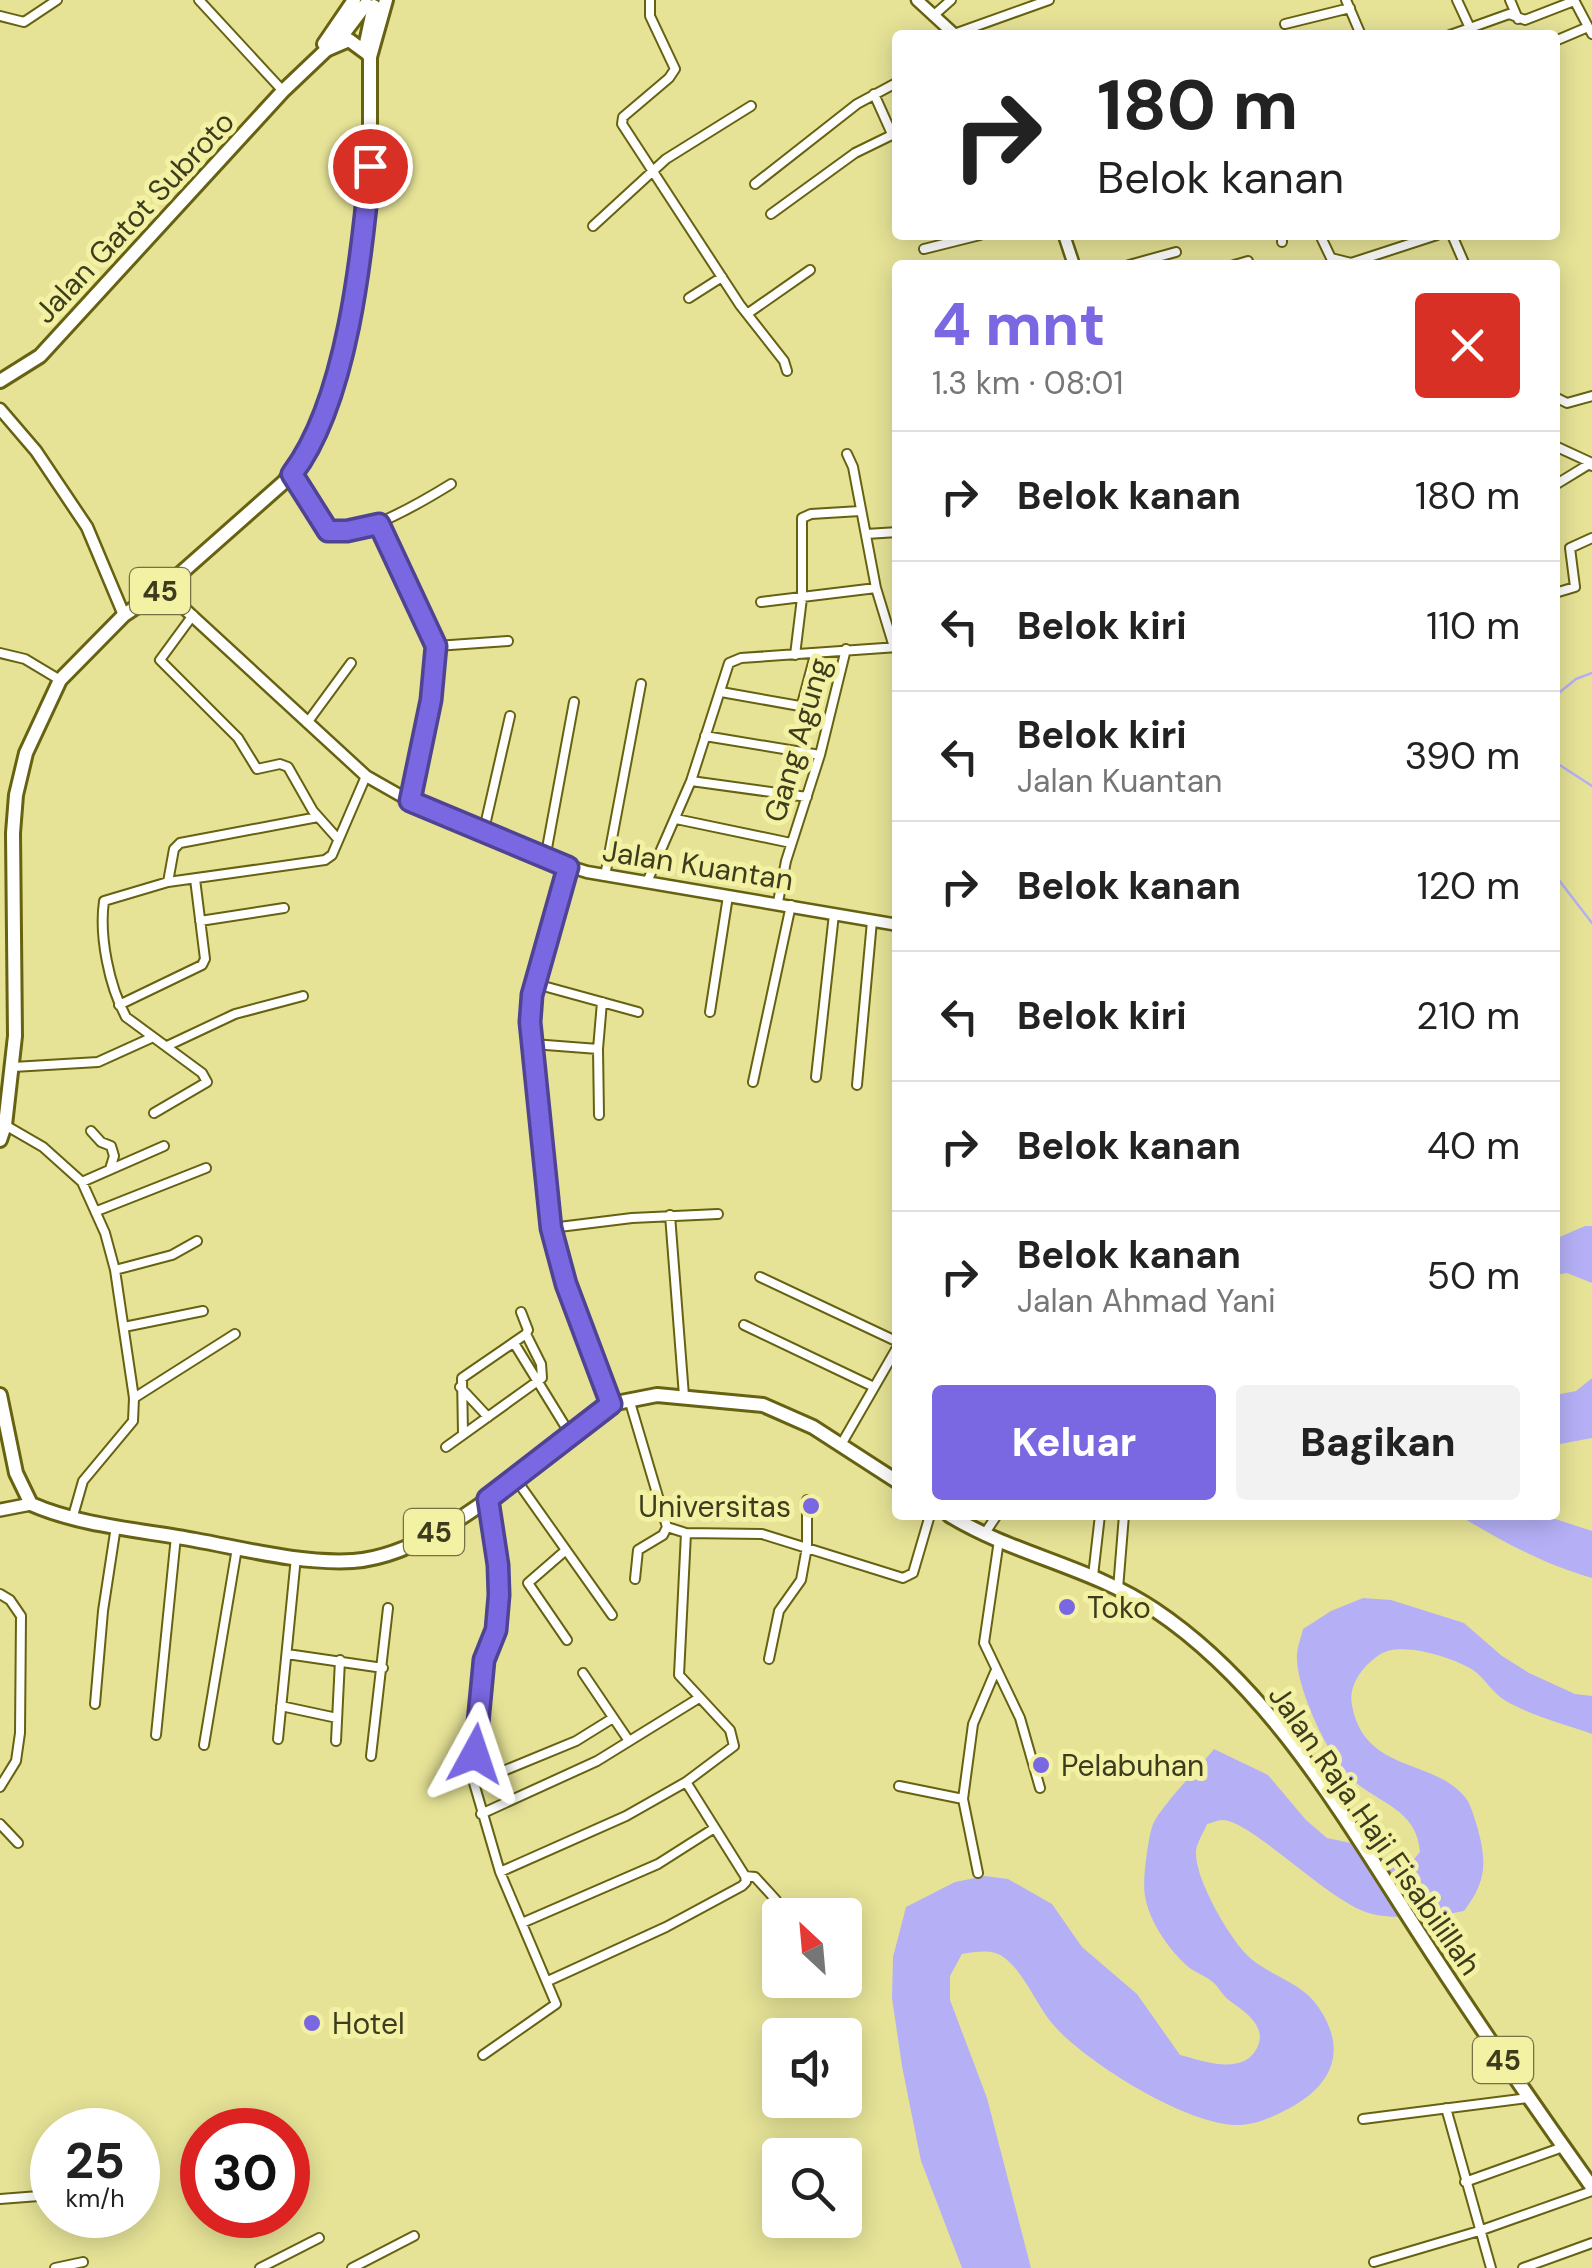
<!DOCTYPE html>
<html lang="id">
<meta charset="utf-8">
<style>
body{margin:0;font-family:"DM Sans",sans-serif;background:#f2f2f2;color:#222;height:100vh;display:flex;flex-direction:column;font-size:38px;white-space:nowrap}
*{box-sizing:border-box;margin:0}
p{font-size:32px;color:#767676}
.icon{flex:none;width:55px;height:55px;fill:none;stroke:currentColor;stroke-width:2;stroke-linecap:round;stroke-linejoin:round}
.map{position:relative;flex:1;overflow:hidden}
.details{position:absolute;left:892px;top:260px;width:668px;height:1260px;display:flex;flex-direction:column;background:#fff;border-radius:10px;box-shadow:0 5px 25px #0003}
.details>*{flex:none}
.hud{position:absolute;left:892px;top:30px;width:668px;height:210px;border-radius:10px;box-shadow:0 5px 25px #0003;background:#fff;color:#222;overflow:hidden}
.needle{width:65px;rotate:334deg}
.tools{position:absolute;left:762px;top:1898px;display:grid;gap:20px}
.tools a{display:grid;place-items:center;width:100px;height:100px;border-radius:10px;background:#fff;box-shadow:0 5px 25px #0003;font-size:50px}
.speed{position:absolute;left:30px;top:2108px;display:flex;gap:20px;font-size:50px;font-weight:700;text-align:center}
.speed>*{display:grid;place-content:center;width:130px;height:130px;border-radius:50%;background:#fff;box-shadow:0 5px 25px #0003;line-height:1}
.speed small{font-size:25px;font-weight:400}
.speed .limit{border:15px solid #d22;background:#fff;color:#111}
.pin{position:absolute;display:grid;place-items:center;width:85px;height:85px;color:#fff;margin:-42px;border:5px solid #fff;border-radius:50%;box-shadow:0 2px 10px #0007}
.me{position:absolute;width:110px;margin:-55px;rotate:5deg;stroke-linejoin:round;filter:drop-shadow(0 0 8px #0008)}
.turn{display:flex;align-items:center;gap:35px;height:210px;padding:0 40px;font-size:45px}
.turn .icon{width:130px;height:130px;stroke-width:2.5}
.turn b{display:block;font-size:70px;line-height:85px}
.round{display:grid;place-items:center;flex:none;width:105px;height:105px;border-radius:10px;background:#f2f2f2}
.head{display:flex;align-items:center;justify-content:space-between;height:170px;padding:0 40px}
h1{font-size:60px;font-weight:800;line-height:75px;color:#7a67e2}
.cta{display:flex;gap:20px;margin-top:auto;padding:20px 40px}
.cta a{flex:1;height:115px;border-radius:10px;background:#7a67e2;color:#fff;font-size:40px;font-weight:800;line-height:115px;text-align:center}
.cta a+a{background:#f2f2f2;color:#222}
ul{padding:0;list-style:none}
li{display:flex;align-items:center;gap:30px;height:130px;padding:0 40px;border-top:2px solid #e0e0e0}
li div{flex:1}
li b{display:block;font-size:38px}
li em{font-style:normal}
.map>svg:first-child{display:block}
.water{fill:#b5b0f6}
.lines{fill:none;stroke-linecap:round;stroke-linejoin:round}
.stream{stroke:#b5b0f6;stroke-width:2.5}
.minor-casing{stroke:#666211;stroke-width:12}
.tertiary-casing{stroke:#666211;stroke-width:15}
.secondary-casing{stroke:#666211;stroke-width:16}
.primary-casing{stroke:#666211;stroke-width:18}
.trunk-casing{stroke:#666211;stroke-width:18}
.minor{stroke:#fff;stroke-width:8}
.tertiary{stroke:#fff;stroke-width:10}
.secondary{stroke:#fff;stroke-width:11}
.primary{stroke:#fff;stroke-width:12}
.trunk{stroke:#fff;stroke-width:12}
.route-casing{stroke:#4f4393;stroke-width:25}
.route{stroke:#7a67e2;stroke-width:18}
.poi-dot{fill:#7a67e2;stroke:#f3f1a4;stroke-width:4}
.labels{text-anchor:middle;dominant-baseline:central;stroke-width:10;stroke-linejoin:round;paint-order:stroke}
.shield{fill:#f3f1a4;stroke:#747246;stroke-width:2.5}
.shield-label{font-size:28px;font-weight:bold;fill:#3d3c1d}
.street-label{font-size:30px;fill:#3d3c1d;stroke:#f3f1a4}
.poi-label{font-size:30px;fill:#3d3c1d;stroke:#f3f1a4;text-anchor:start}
</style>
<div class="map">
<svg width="1592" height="2268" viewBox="0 0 1592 2268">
<rect width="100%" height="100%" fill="#e6e397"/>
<path class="water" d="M1585 1226H1592V1283L1567 1273 1555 1275V1239Z
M1592 1378V1438L1555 1445V1395L1576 1391Z
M1458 1515H1543L1592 1531V1578C1542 1564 1502 1541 1458 1515Z
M1363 1598 1391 1600 1464 1623 1502 1656 1529 1673 1575 1694 1592 1696V1734C1564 1724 1532 1716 1506 1701 1493 1694 1485 1678 1473 1670 1453 1657 1399 1640 1379 1655 1363 1666 1348 1685 1352 1705 1364 1773 1433 1758 1465 1797 1471 1804 1474 1817 1477 1826 1487 1862 1487 1881 1464 1911 1436 1917 1400 1920 1372 1914 1330 1904 1252 1820 1222 1820 1217 1820 1212 1823 1207 1824 1204 1832 1196 1844 1196 1852 1195 1879 1228 1935 1246 1954 1267 1976 1302 1981 1319 2008 1350 2054 1329 2089 1284 2111 1270 2118 1256 2124 1241 2125 1190 2128 1081 2060 1050 2021 1035 2001 1025 1975 1006 1959 993 1948 977 1952 962 1954L950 1976V2000L987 2098 1031 2268H962L921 2161 902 2066 892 1998 893 1957 906 1907 955 1882 985 1876 1008 1879 1052 1904 1082 1947 1137 1994 1180 2055C1203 2061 1243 2076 1257 2048 1268 2026 1244 2011 1230 2001 1223 1996 1220 1989 1214 1983 1205 1975 1192 1972 1183 1962 1166 1945 1149 1920 1145 1896 1142 1883 1148 1840 1152 1827 1157 1810 1201 1765 1214 1749L1268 1775 1306 1820 1327 1838 1351 1843 1395 1865H1409L1420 1852C1417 1809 1379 1804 1353 1780 1329 1759 1298 1691 1297 1660 1296 1650 1301 1638 1303 1629L1331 1611Z"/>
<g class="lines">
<path class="stream" d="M1555 696 1576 679 1592 673
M1555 762 1592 786
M1555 875 1592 923"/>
<g class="minor-casing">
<path id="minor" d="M199 0 283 91
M650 0V16L675 69 669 78 623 117 622 124 740 305 784 361 787 371
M1346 0 1361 35
M1510 0 1518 19
M1574 0 1592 34
M0 16 24 22 57 0
M933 16 951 0
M1285 24 1350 8
M1470 28 1509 14 1525 20 1574 1
M954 34 1049 0
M1450 35 1470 28 1457 0
M1555 41 1588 27
M874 94 892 134
M755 184 857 104 898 82
M771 214 855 153 898 132
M593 226 666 159 751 106
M1282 235V242
M1320 235 1331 258 1351 263 1437 235
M1452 235 1465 265
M924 249 980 235
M1129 265 1176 252
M1234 265 1248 261
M689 298 722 277
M747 314 810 270
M1555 397 1567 403 1592 396
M1555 446 1592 463
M847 454 853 467 876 588 894 647
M292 474C300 487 315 521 326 529 348 547 430 497 451 484
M1555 485 1591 463 1592 466
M379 524 436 646 431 700 410 801
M866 534 898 532
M1555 593 1575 587 1570 548 1592 538
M761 602 876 588
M193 615 160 660 238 738 257 769 280 764 288 767 313 811 338 839
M436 646 508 641
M0 653 25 659 60 680
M795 655 802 598V518L811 514 860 511
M721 692 811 708
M802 704 815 655
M307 723 351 663
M705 736 820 755
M691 781 807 797
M676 819 791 843
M483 834 510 716
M545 859 574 702
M568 867 532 995 530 1022 551 1228 566 1284 611 1404
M605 876 641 684
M168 882 174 849 180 843 318 817
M647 882 691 781 729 663 741 658 898 647
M778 902 786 861 820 755 846 649
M200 921 284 908
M536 984 638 1012
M119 1005 202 965 205 959 195 879
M710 1012 728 896
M533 1044 598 1049
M167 1046 235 1014 303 996
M13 1067 98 1062 151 1038
M816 1077 834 914
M753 1082 791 905
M857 1085 872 921
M154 1113 207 1082 202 1073 126 1017C109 986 99 936 104 901L168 882 325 860 332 855 366 776
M599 1115 598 1049 602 1002
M5 1125 43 1147 82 1182 105 1233 115 1270 134 1398 133 1421 83 1481 73 1516
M91 1131 101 1142 111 1146 114 1156 110 1169
M82 1182 164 1146
M97 1211 206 1168
M670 1215 684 1396
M551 1228 632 1218 718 1214
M115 1270 172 1255 197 1241
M760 1277 898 1342
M744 1325 874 1387
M124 1327 203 1311
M514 1343 570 1434
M460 1387 488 1417
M134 1398 235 1334
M629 1399 667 1527 686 1533 762 1534 903 1578 913 1573 930 1515
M463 1433 462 1378 526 1334 528 1330 521 1312
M842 1443 898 1346
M446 1447 542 1378 541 1364 526 1334
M515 1478 612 1615
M985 1533 997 1515
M999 1540 984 1643 1020 1718 1040 1788
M566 1550 528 1583 567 1640
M1093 1576 1100 1515
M635 1579 638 1550 663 1535 667 1527
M1118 1589 1124 1515
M0 1594 10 1600 21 1616 20 1733 16 1761 0 1787
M287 1654 383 1668
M769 1659 779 1611 801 1580 807 1547V1500
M583 1673 629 1741
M95 1704 103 1611 116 1526
M281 1706 337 1718
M156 1735 176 1536
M278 1739 296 1557
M336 1741 340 1660
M204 1745 237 1548
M371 1756 388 1608
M686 1782 745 1876 755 1877 776 1900
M474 1783 576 1741 613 1718
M899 1786 963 1799
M481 1814 597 1761 699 1698
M0 1824 18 1843
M500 1872 626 1816 686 1782 734 1746 730 1730 679 1675 686 1533
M978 1873 963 1799 973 1724 995 1672
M522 1923 658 1864 713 1829
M548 1981 666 1927 742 1886 746 1882 745 1876
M483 2055 556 2004 500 1872 474 1783 483 1664 496 1630 499 1595 498 1565 487 1499
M1446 2108 1491 2268
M1363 2119 1528 2098
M1465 2182 1563 2147
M0 2199 52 2195
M1374 2262 1479 2231 1592 2191
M55 2268 83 2262
M260 2268 319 2238
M352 2268 414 2236
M1523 2268 1592 2243"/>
</g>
<g class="tertiary-casing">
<path id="tertiary" d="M917 0 955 35
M1064 235 1074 265
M0 409 36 451 87 527 124 615
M163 589 366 776 410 801 483 834 545 859 587 872 898 925"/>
</g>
<g class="secondary-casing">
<path id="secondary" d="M0 1510 31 1504"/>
</g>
<g class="primary-casing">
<path id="primary" d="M324 44 354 0
M0 381 40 356 283 91 344 33 366 4"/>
</g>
<g class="trunk-casing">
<path id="trunk" d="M328 49 349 40 368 54
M370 57 386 0
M0 1140 5 1125 15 1036 13 833 16 795 26 753 60 680 124 615 163 589 284 482 311 447 337 367 361 269 370 166V59L366 43 374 6
M0 1395 16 1473 31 1504C81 1526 141 1530 195 1540 245 1549 301 1564 353 1561 442 1555 540 1453 611 1404L657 1395 763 1405 813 1427 898 1482
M949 1515C1014 1555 1092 1567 1155 1610 1270 1687 1344 1817 1417 1930 1473 2017 1532 2103 1592 2187"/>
</g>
<use href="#minor" class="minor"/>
<use href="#tertiary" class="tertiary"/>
<use href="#secondary" class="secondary"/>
<use href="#primary" class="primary"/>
<use href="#trunk" class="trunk"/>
</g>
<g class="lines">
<g class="route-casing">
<path id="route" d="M370 166C362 255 347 402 292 474L328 531H347L379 524 436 646 431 700 410 801 568 867 532 995 530 1022 551 1228 566 1284 611 1404 488 1499 498 1565 499 1595 496 1630 484 1660 475 1754"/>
</g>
<use href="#route" class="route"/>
</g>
<g class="poi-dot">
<circle cx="811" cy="1506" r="10"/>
<circle cx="1067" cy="1607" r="10"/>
<circle cx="1041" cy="1765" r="10"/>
<circle cx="312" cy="2023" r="10"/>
</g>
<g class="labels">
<g class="shield">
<rect x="130" y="568" width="60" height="46" rx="8"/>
<rect x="404" y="1509" width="60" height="46" rx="8"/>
<rect x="1473" y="2037" width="60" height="46" rx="8"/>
</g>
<g class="shield-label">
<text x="160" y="591">45</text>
<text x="434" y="1532">45</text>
<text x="1503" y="2060">45</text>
</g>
<g class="street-label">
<text transform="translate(134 217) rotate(-47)">Jalan Gatot Subroto</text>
<text transform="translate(797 740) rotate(-74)">Gang Agung</text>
<text transform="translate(698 865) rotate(9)">Jalan Kuantan</text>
<text transform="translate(1375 1830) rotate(55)">Jalan Raja Haji Fisabilillah</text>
</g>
<g class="poi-label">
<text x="791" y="1506" text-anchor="end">Universitas</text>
<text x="1087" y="1607">Toko</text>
<text x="1061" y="1765">Pelabuhan</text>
<text x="332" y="2023">Hotel</text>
</g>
</g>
</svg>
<div class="tools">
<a><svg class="needle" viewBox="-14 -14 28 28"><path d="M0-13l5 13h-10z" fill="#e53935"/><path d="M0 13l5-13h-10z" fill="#767676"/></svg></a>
<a><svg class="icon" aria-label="sound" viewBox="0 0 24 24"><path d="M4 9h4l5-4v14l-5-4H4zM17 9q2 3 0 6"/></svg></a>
<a><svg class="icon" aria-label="search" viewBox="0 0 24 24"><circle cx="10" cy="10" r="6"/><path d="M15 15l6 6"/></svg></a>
</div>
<div class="speed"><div>25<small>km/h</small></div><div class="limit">30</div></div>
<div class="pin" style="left:370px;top:166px;background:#d93025"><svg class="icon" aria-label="arrive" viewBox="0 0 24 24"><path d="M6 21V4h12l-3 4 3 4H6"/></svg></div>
<svg class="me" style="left:475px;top:1754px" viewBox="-20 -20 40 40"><path d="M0-17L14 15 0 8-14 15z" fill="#7a67e2" stroke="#fff" stroke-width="4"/></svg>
<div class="hud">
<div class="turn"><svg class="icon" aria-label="right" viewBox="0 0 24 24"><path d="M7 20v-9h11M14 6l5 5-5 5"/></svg><div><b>180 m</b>Belok kanan</div></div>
</div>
<section class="details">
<div class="head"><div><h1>4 mnt</h1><p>1.3 km · 08:01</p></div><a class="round" style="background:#d93025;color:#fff"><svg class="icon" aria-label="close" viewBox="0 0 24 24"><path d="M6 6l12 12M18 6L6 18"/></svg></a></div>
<ul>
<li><svg class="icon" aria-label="right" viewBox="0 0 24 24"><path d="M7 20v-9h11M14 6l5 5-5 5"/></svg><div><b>Belok kanan</b></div><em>180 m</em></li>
<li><svg class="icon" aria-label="left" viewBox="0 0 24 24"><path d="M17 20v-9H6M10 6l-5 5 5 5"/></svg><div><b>Belok kiri</b></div><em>110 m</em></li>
<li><svg class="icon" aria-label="left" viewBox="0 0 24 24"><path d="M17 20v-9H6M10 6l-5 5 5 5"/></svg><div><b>Belok kiri</b><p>Jalan Kuantan</p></div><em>390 m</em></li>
<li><svg class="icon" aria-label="right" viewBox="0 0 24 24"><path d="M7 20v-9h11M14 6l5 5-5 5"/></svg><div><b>Belok kanan</b></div><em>120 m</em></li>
<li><svg class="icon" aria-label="left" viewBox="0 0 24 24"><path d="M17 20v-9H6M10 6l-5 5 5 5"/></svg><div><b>Belok kiri</b></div><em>210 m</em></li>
<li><svg class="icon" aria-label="right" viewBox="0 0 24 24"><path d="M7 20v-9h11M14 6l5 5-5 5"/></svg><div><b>Belok kanan</b></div><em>40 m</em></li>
<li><svg class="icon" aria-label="right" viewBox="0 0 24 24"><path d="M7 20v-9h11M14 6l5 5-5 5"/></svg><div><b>Belok kanan</b><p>Jalan Ahmad Yani</p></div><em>50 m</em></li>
</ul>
<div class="cta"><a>Keluar</a><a>Bagikan</a></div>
</section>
</div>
